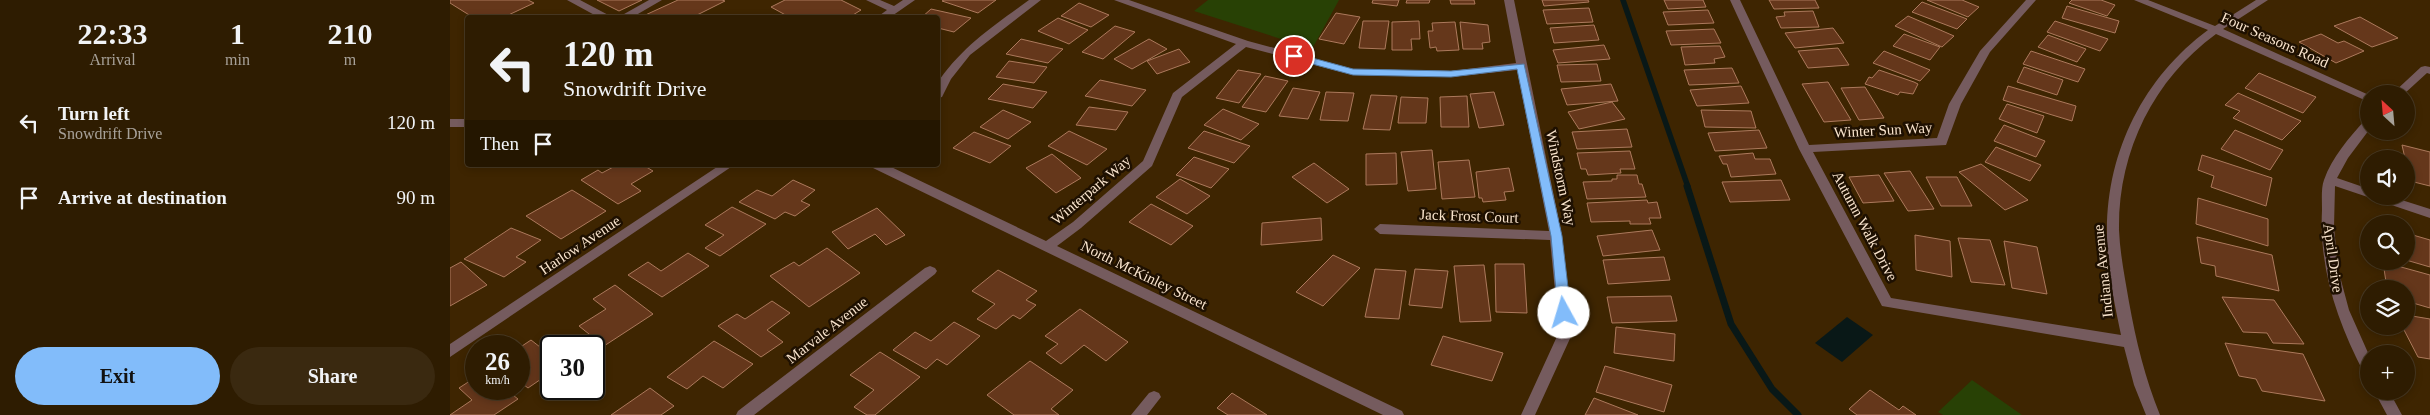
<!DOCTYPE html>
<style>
body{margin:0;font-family:"Times New Roman",serif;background:#3a2910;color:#f1f3f6;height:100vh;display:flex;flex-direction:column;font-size:19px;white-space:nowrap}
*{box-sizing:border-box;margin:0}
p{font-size:16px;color:#a7a199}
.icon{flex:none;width:28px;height:28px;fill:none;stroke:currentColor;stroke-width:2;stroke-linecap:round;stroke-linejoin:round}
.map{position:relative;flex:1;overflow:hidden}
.sheet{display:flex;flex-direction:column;background:#2e1c01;width:450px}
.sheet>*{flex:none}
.banner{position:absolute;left:15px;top:15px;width:475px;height:152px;border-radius:5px;box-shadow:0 2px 8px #0003,0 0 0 1px #493a23;background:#2e1c01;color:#f1f3f6;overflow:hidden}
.needle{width:32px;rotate:334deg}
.tools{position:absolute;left:1910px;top:85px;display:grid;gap:10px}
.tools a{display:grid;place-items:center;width:55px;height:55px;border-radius:50%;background:#2e1c01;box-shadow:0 2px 8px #0003,0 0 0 1px #493a23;font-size:25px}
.speed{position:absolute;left:15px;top:335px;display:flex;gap:10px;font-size:25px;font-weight:700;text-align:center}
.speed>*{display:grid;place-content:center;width:65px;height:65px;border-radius:50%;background:#2e1c01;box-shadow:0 2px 8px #0003,0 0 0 1px #493a23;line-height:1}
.speed small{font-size:12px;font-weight:400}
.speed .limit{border:2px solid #111;border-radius:8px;background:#fff;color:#111}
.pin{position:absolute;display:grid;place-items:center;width:42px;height:42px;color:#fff;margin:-21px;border:2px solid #fff;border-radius:50%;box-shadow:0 1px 5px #0007}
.me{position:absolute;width:55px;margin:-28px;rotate:354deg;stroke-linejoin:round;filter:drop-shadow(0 0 4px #0008)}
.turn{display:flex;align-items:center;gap:18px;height:105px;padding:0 15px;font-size:22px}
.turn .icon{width:65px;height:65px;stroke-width:2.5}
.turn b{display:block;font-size:35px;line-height:42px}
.then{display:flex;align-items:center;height:48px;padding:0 15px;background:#0003;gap:10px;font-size:19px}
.eta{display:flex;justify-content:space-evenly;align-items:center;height:85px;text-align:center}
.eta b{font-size:30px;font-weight:700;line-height:35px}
.action{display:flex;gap:10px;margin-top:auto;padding:10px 15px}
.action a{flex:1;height:58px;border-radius:30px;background:#82bcfa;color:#111;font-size:20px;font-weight:700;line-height:58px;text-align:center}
.action a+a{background:#3a2910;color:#f1f3f6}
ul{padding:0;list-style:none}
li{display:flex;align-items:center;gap:15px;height:75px;padding:0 15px}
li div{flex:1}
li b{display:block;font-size:19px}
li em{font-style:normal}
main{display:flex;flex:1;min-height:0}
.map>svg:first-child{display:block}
.green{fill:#284105}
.water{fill:#091817}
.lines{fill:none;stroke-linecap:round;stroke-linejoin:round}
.stream-far1{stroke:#091817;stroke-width:5.5}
.stream{stroke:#091817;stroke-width:7}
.building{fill:#65371b;stroke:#ac795c}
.minor{fill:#755b5e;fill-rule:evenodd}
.route{fill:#82bcfa;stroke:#547aa2}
.labels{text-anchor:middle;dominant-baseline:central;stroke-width:5;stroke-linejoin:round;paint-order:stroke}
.street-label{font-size:15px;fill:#f8e3cc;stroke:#1e1001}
</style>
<main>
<section class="sheet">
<div class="eta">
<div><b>22:33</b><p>Arrival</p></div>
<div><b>1</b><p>min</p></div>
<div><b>210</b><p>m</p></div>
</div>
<ul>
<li><svg class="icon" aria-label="left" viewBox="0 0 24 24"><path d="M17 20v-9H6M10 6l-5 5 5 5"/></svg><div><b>Turn left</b><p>Snowdrift Drive</p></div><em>120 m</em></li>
<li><svg class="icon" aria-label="arrive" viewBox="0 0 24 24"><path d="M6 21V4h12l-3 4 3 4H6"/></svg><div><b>Arrive at destination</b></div><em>90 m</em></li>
</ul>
<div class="action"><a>Exit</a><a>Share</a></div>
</section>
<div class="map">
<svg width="1980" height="415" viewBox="0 0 1980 415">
<rect width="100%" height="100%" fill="#3e2501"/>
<path class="green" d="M758 0H889L862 49 744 11Z
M1522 380 1572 415H1493L1488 412Z"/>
<path class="water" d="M1397 317 1423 335 1392 362 1365 343Z"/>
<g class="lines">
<path class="stream-far1" d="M1173 0 1238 187"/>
<path class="stream" d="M1237 186 1281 324 1322 389 1348 415"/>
</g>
<path class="building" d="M0 0H78L84 3 52 18H24L0 3Z
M147 0H192L169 11Z
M228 0H272L275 1 241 18 191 17Z
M335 0H391L411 10 398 18H341L321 7Z
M494 0H546L528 13 492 1Z
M923 0H949L947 6 922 3Z
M957 0H980L979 3H956Z
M1000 0H1024L1025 4H1001Z
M1092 0H1138L1139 2 1094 6Z
M1214 0H1253L1256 7 1218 9Z
M1319 0H1365L1369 8 1324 9Z
M1477 0H1512L1529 7 1518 17Z
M1622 0H1651L1665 5 1657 16 1619 3Z
M1472 2 1517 19 1507 29 1462 12Z
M629 3 659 15 641 27 611 16Z
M1617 6 1669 21 1665 33 1612 18Z
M1139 8 1143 22 1097 24 1093 10Z
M481 9 521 18 504 32 488 28V18H471Z
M1258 10 1264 23 1218 25 1213 12Z
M1363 11 1369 27 1331 28 1326 17 1335 16 1334 12Z
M886 13 910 17 894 44 869 39Z
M1458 16 1504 36 1492 47 1445 26Z
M1910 17 1948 38 1922 47 1884 26Z
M608 18 638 30 619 44 588 31Z
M913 21H939L935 49 909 48Z
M969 21 970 39H961L962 50H942V22Z
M1605 21 1658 39 1650 51 1597 32Z
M1005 22 1009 50 987 51 986 47 980 48 978 31H983L982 23Z
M1010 22 1038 25 1040 42 1032 43 1033 49H1013Z
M1144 25 1149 40 1104 43 1100 28Z
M665 26 685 32 653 59 632 52Z
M1383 28 1394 43 1345 48 1335 33Z
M1264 29 1271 43 1221 45 1216 31Z
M1454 34 1490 47 1480 60 1443 46Z
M1871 34 1888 43 1894 41 1914 51 1886 63 1849 42Z
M1598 35 1636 49 1627 62 1588 47Z
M571 39 613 49 598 63 556 54Z
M699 39 717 49 682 69 664 59Z
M1154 45 1160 59 1108 63 1103 50Z
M1264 46H1270L1275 57 1264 59 1265 63 1235 65 1231 47Z
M1388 48 1399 65 1358 68 1348 51Z
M729 49 740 62 707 74 697 61Z
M1434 51 1480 70 1470 81 1423 63Z
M1581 51 1635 69 1628 82 1573 64Z
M559 61 597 67 584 83 546 77Z
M1147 64 1151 81 1111 82 1107 65Z
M1574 67 1613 80 1607 95 1567 82Z
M1282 68 1289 83 1239 85 1234 70Z
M788 70 811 74 789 103 766 98Z
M1429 70 1464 82 1468 84 1463 94 1450 92 1448 95 1415 84 1419 77 1422 78Z
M1809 73 1866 97 1853 113 1795 88Z
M815 76 838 81 816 112 792 107Z
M650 80 696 90 682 106 635 96Z
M1378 82 1401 120 1374 122 1352 84Z
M553 84 597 92 583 108 538 99Z
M1161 84 1168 101 1117 105 1111 89Z
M1291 86 1299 103 1247 106 1240 90Z
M1558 86 1626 106 1622 121 1553 100Z
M1415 87 1434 118 1409 120 1391 88Z
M843 88 870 92 858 119 829 116Z
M876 92 904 93 898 121 870 120Z
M1044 92 1054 125 1029 128 1020 94Z
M1788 93 1851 121 1832 140 1783 118 1790 111 1775 105Z
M921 95 947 96 940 130 913 129Z
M1017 96 1019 127H991L990 97Z
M951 97 978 98 976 123H948Z
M1162 102 1175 119 1129 129 1118 112Z
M1557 104 1594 116 1587 133 1549 119Z
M639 107 678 112 666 130 626 125Z
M773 109 809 124 791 140 754 125Z
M553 110 581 122 558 139 530 127Z
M1251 110 1301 111 1306 128 1255 127Z
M1554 125 1595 141 1586 157 1544 141Z
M1177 129 1182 147 1127 149 1122 132Z
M1309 130 1317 148 1265 151 1258 133Z
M1785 130 1833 150 1820 170 1771 149Z
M619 131 657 149 637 165 598 146Z
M754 131 800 146 784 163 738 148Z
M524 132 561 146 540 163 503 148Z
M1952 145 1980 152V186L1960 181Z
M1546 147 1591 165 1580 181 1535 162Z
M982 150 986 189 958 191 951 152Z
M1180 151 1185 169H1170L1171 173 1138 175 1136 169H1131L1127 153Z
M946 153 947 184 916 185V154Z
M1303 153 1305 159H1320L1326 174 1281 177 1277 164H1273L1269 156Z
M602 154 631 178 606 193 576 168Z
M1752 155 1822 178 1816 206 1761 187 1764 176 1748 170Z
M744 157 779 169 761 188 726 175Z
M1019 160 1025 197 992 199 988 162Z
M864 163 899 189 877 203 842 177Z
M1531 164 1578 200 1555 210 1509 172Z
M167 165H193L203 171 181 184 191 191 168 204 131 180 148 170 152 173Z
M1059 168 1064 191 1054 192 1056 200 1033 202 1032 198H1029L1026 172Z
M1460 171 1484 209 1458 211 1434 173Z
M1167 175H1187L1189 184H1192L1196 197 1137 199 1133 182 1162 181V179H1167Z
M1429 175 1444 201 1413 203 1399 177Z
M1476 177H1507L1522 206H1491Z
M730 179 760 196 737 214 706 197Z
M343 180 365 190 351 201 360 205 345 216 335 212 325 219 289 202 307 190 322 196Z
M1331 180 1340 200 1280 202 1272 182Z
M122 190 156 211 111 239 76 216Z
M1748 198 1818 219V246L1746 224Z
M1197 200 1198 203 1207 202 1211 218H1199L1201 224H1180V221L1141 222 1137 203Z
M701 204 743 226 721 245 679 222Z
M282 207 316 224 270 256 255 248 274 235 255 225Z
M427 208 455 235 436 245 425 234 398 249 382 232Z
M871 218 872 240 811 245 812 223Z
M61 228 91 240 66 257 76 262 54 277 14 259Z
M1202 230 1210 250 1153 256 1147 236Z
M1956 233 1980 240V267L1956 260Z
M1465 235 1500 241 1502 277 1466 270Z
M1747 237 1822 255 1829 291 1766 276 1765 266 1751 263Z
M1508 238 1540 240 1555 285 1521 282Z
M1554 241 1587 247 1597 294 1562 288Z
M377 248 410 273 359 307 320 276 344 262 349 266Z
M238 253 259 266 212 297 178 275 198 262 211 271Z
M883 255 910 268 873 306 846 292Z
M1214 257 1220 280 1158 284 1153 260Z
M11 262 37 285 0 306V268Z
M1933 262 1980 275V308L1956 301V289H1949L1948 286 1936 282Z
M1045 264H1074L1077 313 1046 312Z
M1034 265 1041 321 1010 322 1004 266Z
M925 269 956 271 949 319 915 317Z
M965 269 998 271 992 308 959 305Z
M548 270 587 291 576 300 586 305 570 319 563 315 546 329 527 319 545 304 522 291Z
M165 285 203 314 154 346 129 326 156 309 143 299Z
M1221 296 1227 321 1162 323 1157 297Z
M1772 297 1824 300 1854 344 1823 343 1817 333 1793 332Z
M322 301 340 313 317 330 333 342 311 357 268 326 287 314 295 319Z
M630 309 678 342 656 361 634 345 611 364 596 353 608 344 595 336Z
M1956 315 1980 319V359L1968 357 1952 326H1956Z
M504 322 530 336 497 365 487 359 476 369 443 350 465 332 481 341Z
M1166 327 1225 334 1224 361 1164 353Z
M993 336 1053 353 1042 381 981 365Z
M123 338 134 346H110Z
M81 340 99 354 101 352V379L97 375 78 388 69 381V348Z
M264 341 303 364 273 388 253 376 237 389 217 377Z
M1775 343 1853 354 1875 401 1812 391 1806 379 1789 376Z
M430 352 470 377 425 415H417L404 407 424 390 400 375Z
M580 361 623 390 601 409 609 415H564L537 395Z
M1155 366 1222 385 1214 412 1146 392Z
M26 377V389H55L68 399 44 415H0L22 400 9 388Z
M200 388 224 406 211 415H161Z
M1420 390 1449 410 1453 406 1466 415H1407L1399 409Z
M782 393 817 415H778L767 408Z
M1144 398 1188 415H1135Z"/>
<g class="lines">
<path class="minor" d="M117 0H130L164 18H150Z
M199 0H212L181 18H167Z
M416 0H430L444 6 453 0H465L439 18H426L437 10Z
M579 0H591L520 55 501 79 492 97 488 98V84L490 79C514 45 546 24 579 0Z
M664 0H679L798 41 903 69 1001 71 1066 63 1054 0H1064L1112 236 1123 332 1085 415H1071L1109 332 1100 240 930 234 924 229 930 224 1099 231 1067 70 1001 77 903 75 796 47 732 97 702 166 631 228 607 246 952 411 954 415H933L423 168 421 165H437L596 241 623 222 693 161 723 93 786 44Z
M1280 0H1290L1359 145 1487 138 1499 104 1530 51 1576 0H1586L1540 52 1511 104 1496 145 1363 152 1441 298 1671 335C1664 301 1656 265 1657 230 1657 151 1694 77 1758 30L1684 0H1698L1765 26 1806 0H1818L1773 29 1919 95V102L1766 34C1703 80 1668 152 1669 230 1670 254 1675 278 1679 302 1686 341 1695 378 1710 415H1696L1684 385 1674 347 1432 306 1349 149Z
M1975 66 1980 67V74L1977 73 1954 94H1942L1971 67Z
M0 119H18V127H0Z
M1919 119V130L1898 158 1887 178 1919 189V196H1939L1980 209V218L1885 186 1884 227 1888 269 1899 310 1919 355V375L1914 373C1887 321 1869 269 1872 210 1872 200 1871 188 1874 180 1882 157 1899 138 1915 120Z
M270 165H284L0 357V344Z
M480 266 485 268 487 271 485 274 304 415H286L288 411 475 268Z
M704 391 709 393 711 397 697 415H681L699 393Z
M1924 391H1939L1952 415H1937Z"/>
</g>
<path class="route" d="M844 53 903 69 1001 71 1074 64 1112 236 1121 313 1119 316H1110L1108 313 1101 236 1067 69 1001 77 903 75 840 58 839 56Z"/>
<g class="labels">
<g class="street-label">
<text transform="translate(1825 40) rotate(24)">Four Seasons Road</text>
<text transform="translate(1433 130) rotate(-3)">Winter Sun Way</text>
<text transform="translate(1111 178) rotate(78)">Windstorm Way</text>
<text transform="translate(641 190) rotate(-40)">Winterpark Way</text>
<text transform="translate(1019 216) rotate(2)">Jack Frost Court</text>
<text transform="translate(1415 226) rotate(62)">Autumn Walk Drive</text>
<text transform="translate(130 245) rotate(-34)">Harlow Avenue</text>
<text transform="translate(1883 258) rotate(82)">April Drive</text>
<text transform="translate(1653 271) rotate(-96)">Indiana Avenue</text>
<text transform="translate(694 275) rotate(26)">North McKinley Street</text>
<text transform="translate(377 330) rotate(-38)">Marvale Avenue</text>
</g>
</g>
</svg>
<div class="tools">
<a><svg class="needle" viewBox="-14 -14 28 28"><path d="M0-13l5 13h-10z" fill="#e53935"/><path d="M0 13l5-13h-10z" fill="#a7a199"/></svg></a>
<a><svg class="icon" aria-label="sound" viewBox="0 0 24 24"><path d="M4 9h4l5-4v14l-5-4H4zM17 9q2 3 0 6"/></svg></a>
<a><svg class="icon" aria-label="search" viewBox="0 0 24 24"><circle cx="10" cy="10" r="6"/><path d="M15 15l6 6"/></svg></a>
<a><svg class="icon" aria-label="layers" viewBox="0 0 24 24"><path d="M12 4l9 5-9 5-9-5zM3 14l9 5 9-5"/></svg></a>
<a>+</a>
</div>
<div class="speed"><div>26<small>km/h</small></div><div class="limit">30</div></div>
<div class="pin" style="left:844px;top:56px;background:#d93025"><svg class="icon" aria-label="arrive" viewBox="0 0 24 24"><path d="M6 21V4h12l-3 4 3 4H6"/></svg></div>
<svg class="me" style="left:1114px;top:313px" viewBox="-20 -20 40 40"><circle r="19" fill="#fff"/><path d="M0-13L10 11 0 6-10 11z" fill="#82bcfa"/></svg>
<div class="banner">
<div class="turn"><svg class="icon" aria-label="left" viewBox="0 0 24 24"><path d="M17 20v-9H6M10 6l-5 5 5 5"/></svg><div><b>120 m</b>Snowdrift Drive</div></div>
<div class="then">Then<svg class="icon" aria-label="arrive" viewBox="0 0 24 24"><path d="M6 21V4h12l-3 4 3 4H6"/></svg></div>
</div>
</div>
</main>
